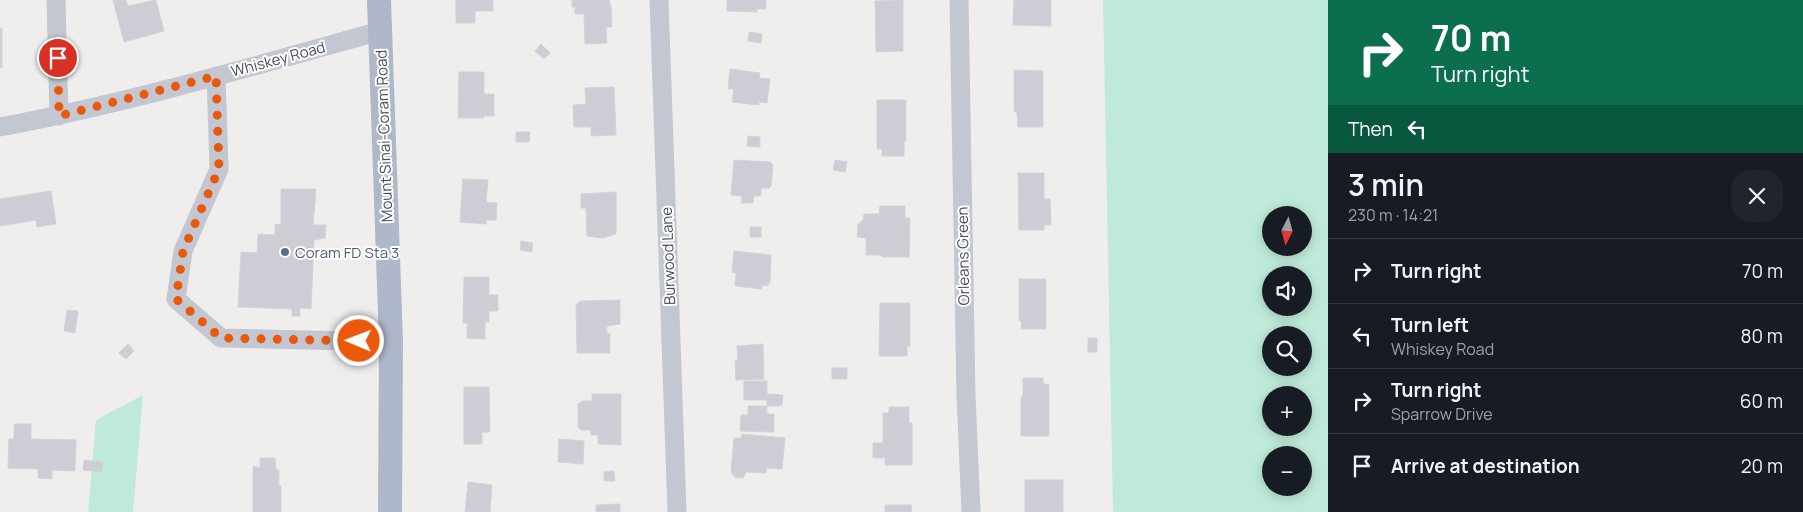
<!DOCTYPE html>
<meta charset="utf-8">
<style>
body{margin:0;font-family:Manrope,sans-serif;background:#20242c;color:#f1f3f6;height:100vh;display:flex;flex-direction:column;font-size:19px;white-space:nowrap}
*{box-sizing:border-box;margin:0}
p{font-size:16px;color:#9ea1a6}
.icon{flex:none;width:28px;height:28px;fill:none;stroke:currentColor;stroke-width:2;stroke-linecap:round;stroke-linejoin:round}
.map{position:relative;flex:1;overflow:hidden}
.sheet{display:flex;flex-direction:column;background:#171b24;width:475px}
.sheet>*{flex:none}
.banner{background:#0b6e4f;color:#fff;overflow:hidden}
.needle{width:32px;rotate:186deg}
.fabs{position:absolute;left:1262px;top:206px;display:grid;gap:10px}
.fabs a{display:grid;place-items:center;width:50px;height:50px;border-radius:50%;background:#171b24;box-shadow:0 2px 12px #0003;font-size:25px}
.pin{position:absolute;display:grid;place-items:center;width:42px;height:42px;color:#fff;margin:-21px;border:2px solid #fff;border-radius:50%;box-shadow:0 1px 5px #0007}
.me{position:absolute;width:55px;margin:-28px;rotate:271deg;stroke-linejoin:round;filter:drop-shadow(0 0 4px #0008)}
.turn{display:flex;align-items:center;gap:18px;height:105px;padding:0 20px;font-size:22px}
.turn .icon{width:65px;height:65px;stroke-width:2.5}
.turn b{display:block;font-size:35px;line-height:42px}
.then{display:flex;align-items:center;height:48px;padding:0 20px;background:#0003;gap:10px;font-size:19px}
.round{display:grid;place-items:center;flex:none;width:52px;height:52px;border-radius:20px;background:#20242c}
.headline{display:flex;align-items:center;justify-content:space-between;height:85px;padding:0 20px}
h1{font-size:30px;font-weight:600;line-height:38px}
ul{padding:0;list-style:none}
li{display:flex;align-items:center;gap:15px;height:65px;padding:0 20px;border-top:1px solid #363941}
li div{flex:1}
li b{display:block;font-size:19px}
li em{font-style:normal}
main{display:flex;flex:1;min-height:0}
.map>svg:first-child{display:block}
.green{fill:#bfead9;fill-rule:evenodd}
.building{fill:#cdced5;stroke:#d2d2d8}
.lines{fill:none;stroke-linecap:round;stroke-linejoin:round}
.minor{stroke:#c2c7d1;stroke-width:19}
.major{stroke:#afb7ca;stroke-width:24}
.route{stroke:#ea580c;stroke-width:9;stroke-dasharray:0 16.2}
.service-dot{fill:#5c6f8a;stroke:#fff;stroke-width:2}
.labels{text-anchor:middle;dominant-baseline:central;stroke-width:4;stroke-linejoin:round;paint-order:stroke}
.street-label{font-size:15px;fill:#474d59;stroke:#fff}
.service-label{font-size:15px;fill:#4e5e75;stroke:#fff;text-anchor:start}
</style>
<main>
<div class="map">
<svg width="1328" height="512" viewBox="0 0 1328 512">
<rect width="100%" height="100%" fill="#f0eeed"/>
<path class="green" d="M1103 0H1328V512H1113ZM1271 215H1304V248H1271ZM1271 275H1304V308H1271ZM1271 335H1304V368H1271ZM1271 395H1304V428H1271ZM1271 455H1304V488H1271Z
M143 395 133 512H88L96 420Z"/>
<path class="building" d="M113 0H126L128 6 156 0 164 31 124 42Z
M456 0H493V11H475V23H456Z
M572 0H610V7L611 6 612 27H606L607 43 585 44 584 14H575V7H572Z
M727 0H766V9H757V12L727 11Z
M903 0V51L876 52 875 1Z
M1014 0H1051V26L1013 25Z
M0 28H2V68H0Z
M749 32 762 34 761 43 748 41Z
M541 44 550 53 544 59 535 51Z
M730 69 760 73 759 78 770 79 767 103 759 102V105L732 102 734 89H728Z
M1014 70 1043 71V127H1018L1017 112H1014Z
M459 72H484V94H494V116H484V118H458Z
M614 87 616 135 591 136V127H574L573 105 586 104 585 88Z
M877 100H906V140L904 141V156H882V149H877Z
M516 132H530L529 142H516Z
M748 136 760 137V147L747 146Z
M734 160 770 162 773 165 771 186 769 188H761V196H754L753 203H741L742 196 731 195Z
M835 160 847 162 845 172 833 170Z
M1018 173H1044V199H1050L1051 225H1044V230H1019Z
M463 179 488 180 486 202 497 203 496 220H486V224L460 222Z
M281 189H316L313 225H326L325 238 314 240 311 309 300 308V316H292V309L238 307 241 252 257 253 258 234 275 235V224L281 225Z
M51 191 56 224 37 227 36 220 0 226V199Z
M616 192V234L603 238 587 236 586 208H581V194Z
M880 206H905V218H910L909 257H882L881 255H866V238L857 237 858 224 863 220 864 214H879Z
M750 227H761V237H750Z
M521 241 533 243 532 252 520 250Z
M734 251 771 255 770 282 767 286 762 285V289L735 286 736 273 732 272Z
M464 277H489V295H498V311H489V322H485V339L467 338V323H463Z
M1019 279H1046V329H1021L1022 322 1019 320Z
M620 300V324L607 326V334L610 333V353H577L576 305 580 301Z
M880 303H910V346H907V356H879Z
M67 310 78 311 75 333 64 331Z
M1088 338H1097V352H1088Z
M128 344 134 351 126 359 119 353Z
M763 344 764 379 736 380 735 360H738L737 346Z
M832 368H847V379H832Z
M1023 378H1043V383L1049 385V436H1021V397H1023Z
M744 381H767V400H744Z
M464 387H489L490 432H482V444H464Z
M592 394H621V445L598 444V435H591V430H581L578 427V404L582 401H592Z
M767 394 783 395 782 406H767Z
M748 406H767V414H774V432L740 431 741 415H748Z
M889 407H909V423H912V465H885V458H873V443H883V413H889Z
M14 424H31V439L76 440 75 471 52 470V479L38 478V469L8 468 9 439H14Z
M742 434 785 438 782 469 767 468 766 473 746 472 743 478 735 477 731 472 734 438H741Z
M559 439 584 441 583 464 558 462Z
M260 458H275L276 470H279V486H281V512H253V466L260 468Z
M84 460 103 462 102 472 83 470Z
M614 471 615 481H604V472Z
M1025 480H1063V512H1025Z
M468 482 492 485 490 512H465Z
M620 504V512H596V505Z
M885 505H911L912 512H885Z"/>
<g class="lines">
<path class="minor" d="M56 0 59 116
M659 0 677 512
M959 0 966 395 971 512
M216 76 219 169 183 251 176 299 221 338 391 342
M0 127C128 103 254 66 380 31"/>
<path class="major" d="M379 0 391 342 390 512"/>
</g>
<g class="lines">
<path class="route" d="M58 58 59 116 216 76 219 169 183 251 176 299 221 338 359 341"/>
</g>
<circle class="service-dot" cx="285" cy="252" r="5"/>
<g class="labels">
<g class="street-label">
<text transform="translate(278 59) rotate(-15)">Whiskey Road</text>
<text transform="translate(384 136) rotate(-92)">Mount Sinai-Coram Road</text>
<text transform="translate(668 256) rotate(-92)">Burwood Lane</text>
<text transform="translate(963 256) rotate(-91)">Orleans Green</text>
</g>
<g class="service-label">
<text x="295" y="252">Coram FD Sta 3</text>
</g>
</g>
</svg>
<div class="fabs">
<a><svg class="needle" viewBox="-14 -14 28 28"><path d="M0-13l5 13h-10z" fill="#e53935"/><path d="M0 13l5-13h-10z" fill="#9ea1a6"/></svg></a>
<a><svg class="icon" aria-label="sound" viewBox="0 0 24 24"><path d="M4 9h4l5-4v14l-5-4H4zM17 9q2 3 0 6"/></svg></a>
<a><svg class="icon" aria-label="search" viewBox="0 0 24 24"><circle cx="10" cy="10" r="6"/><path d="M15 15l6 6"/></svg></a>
<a>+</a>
<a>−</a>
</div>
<div class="pin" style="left:58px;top:58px;background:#d93025"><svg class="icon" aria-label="arrive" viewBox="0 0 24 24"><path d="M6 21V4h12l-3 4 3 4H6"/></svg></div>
<svg class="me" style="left:359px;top:341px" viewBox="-20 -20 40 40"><circle r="17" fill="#ea580c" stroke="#fff" stroke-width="3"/><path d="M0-11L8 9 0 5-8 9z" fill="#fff"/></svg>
</div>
<section class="sheet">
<div class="banner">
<div class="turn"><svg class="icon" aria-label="right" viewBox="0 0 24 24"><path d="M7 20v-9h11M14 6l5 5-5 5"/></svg><div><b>70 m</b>Turn right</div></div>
<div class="then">Then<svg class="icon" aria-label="left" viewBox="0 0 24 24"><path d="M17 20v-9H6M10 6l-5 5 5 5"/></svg></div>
</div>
<div class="headline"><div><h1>3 min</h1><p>230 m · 14:21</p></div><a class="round"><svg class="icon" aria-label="close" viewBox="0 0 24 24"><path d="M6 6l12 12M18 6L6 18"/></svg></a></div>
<ul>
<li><svg class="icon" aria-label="right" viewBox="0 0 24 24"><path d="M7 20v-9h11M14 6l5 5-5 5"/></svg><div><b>Turn right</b></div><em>70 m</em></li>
<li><svg class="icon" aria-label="left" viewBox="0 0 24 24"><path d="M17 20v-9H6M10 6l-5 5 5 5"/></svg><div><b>Turn left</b><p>Whiskey Road</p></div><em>80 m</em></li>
<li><svg class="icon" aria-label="right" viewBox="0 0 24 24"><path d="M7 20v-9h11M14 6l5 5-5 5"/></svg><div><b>Turn right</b><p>Sparrow Drive</p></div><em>60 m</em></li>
<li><svg class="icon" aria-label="arrive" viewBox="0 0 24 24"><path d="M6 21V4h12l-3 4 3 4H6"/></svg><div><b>Arrive at destination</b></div><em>20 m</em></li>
</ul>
</section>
</main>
